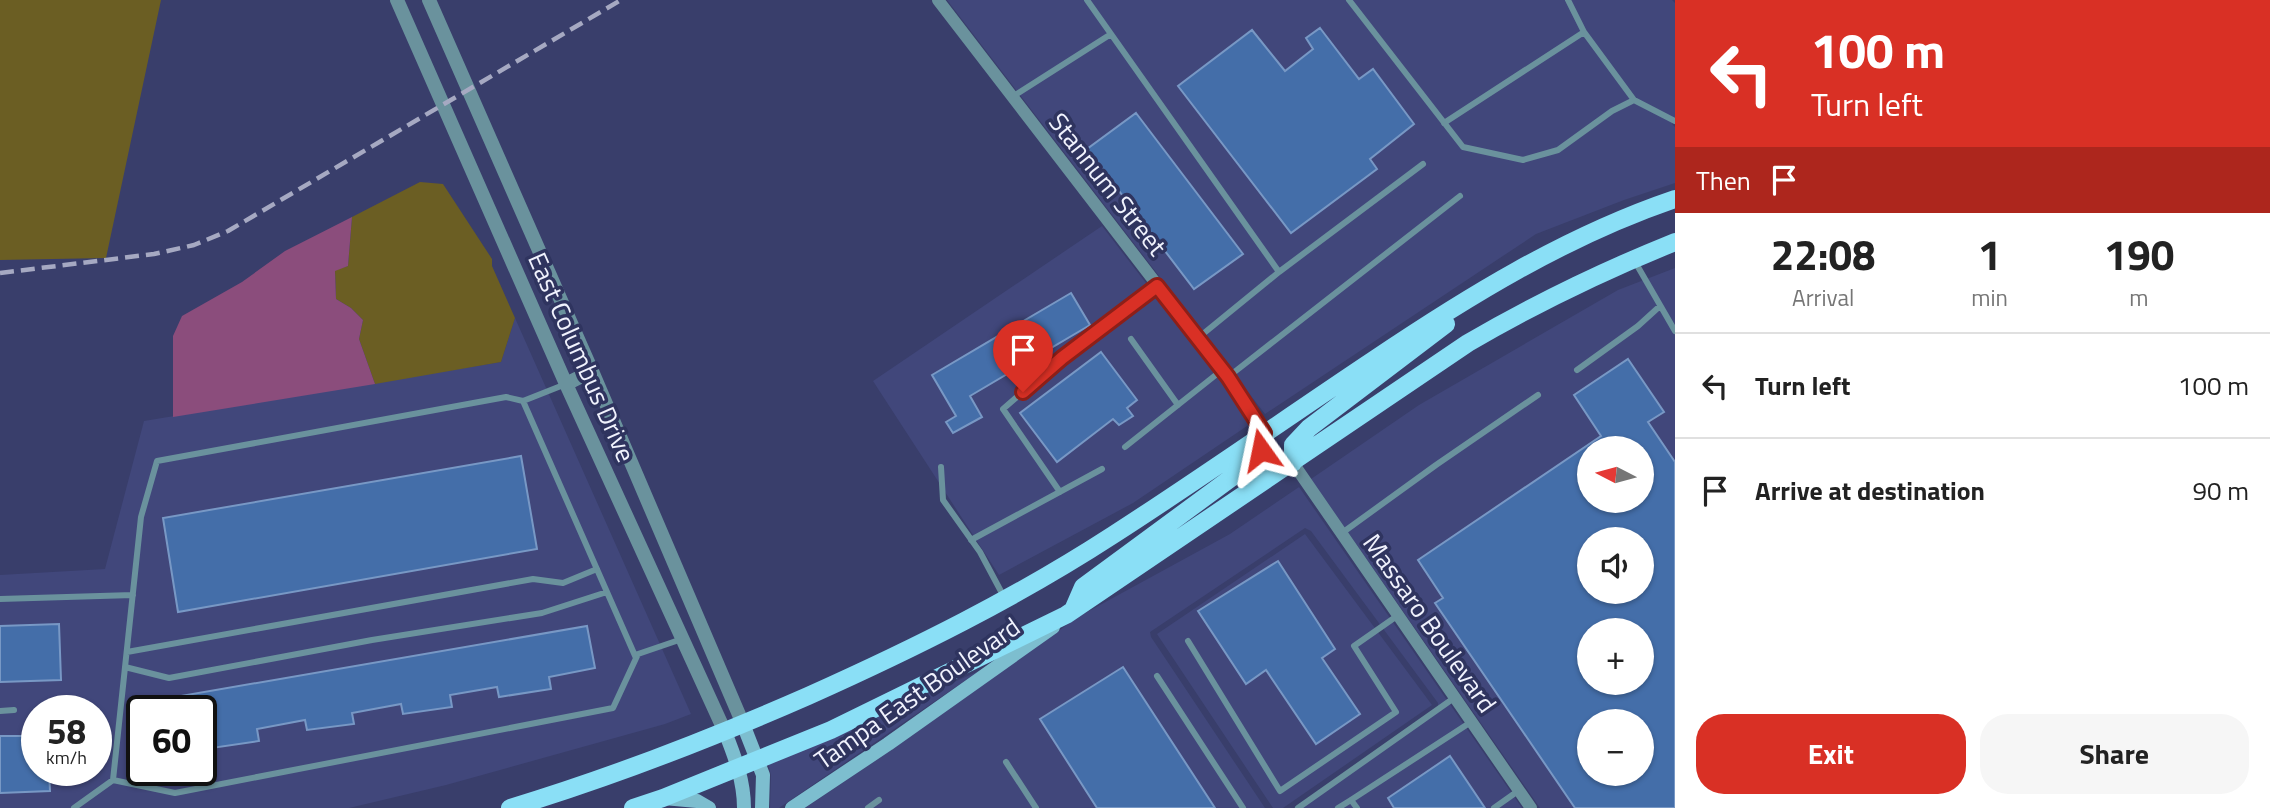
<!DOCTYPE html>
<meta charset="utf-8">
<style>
body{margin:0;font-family:"Titillium Web",sans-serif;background:#f6f6f6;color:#222;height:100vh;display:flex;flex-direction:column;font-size:26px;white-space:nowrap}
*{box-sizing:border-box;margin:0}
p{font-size:23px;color:#767676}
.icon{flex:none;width:38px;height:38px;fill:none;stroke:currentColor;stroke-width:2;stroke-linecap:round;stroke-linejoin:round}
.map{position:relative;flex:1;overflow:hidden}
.details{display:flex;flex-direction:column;background:#fff;width:595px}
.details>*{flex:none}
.hud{background:#d93025;color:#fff;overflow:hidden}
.needle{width:46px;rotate:276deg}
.buttons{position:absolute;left:1577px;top:436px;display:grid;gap:14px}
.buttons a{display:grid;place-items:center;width:77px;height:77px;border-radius:50%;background:#fff;box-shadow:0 2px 5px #0004;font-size:35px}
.speed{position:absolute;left:21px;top:695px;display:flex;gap:14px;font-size:35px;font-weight:700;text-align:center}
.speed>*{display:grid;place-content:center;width:91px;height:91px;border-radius:50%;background:#fff;box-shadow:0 2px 5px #0004;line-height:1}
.speed small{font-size:18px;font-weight:400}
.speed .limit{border:4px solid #111;border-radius:10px;background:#fff;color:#111}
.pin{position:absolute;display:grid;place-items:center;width:60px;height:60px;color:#fff;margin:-72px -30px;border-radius:50% 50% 50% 0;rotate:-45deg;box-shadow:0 0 7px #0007}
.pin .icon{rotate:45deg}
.me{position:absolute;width:77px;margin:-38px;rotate:348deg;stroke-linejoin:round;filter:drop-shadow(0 0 5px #0008)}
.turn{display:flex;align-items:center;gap:24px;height:147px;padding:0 21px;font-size:32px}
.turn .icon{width:91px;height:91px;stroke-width:2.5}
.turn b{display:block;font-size:49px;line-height:60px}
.then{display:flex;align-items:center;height:66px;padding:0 21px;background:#0003;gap:14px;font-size:26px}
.eta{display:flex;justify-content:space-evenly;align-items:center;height:119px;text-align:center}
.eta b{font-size:42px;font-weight:700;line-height:49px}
.button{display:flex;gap:14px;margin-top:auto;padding:14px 21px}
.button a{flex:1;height:80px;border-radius:28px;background:#d93025;color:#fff;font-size:28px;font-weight:700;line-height:80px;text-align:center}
.button a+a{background:#f6f6f6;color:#222}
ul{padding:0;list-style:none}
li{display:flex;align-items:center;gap:21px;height:105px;padding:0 21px;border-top:2px solid #e0e0e0}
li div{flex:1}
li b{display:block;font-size:26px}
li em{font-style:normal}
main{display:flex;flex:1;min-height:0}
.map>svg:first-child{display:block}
.built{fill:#41477b;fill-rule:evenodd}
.green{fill:#6b5e23}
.water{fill:#8b4d7c}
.building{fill:#446ea9;stroke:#7898c5;stroke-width:2;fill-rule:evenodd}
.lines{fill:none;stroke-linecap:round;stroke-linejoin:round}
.service{stroke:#6a929d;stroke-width:6}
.minor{stroke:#6a929d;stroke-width:12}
.tertiary{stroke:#6a929d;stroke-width:14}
.secondary{stroke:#7dbecf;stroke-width:14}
.primary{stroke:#8adff6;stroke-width:18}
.rail{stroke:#a6a9c2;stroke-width:4.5;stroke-dasharray:14 7;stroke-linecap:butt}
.route-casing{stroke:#8d1f18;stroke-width:18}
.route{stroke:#d93025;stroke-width:12}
.labels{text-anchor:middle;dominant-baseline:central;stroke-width:7;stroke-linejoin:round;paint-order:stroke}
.street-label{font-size:26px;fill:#f0f2fd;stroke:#2f345f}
</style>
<main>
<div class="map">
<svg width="1675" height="808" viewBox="0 0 1675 808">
<rect width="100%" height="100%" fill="#393e6b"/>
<path class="built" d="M947 0H1672L1675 3V119L1672 124 1675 127V183L1624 200 1536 234 1265 414Z
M1102 226 1253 422 1133 503 999 575 873 381Z
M1675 268V808H1540L1311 479 1419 405 1618 290ZM1589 448H1642V500H1589ZM1589 539H1642V592H1589ZM1589 630H1642V682H1589ZM1589 721H1642V774H1589Z
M515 318 691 714 665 724 446 785 349 808H0V575L105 569 144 421 501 362ZM37 710H96V770H37ZM142 710H201V770H142Z
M1299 487 1522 808H1294L1438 707V703L1311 531 1305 528 1150 632 1151 637 1265 808H805L893 749 1078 617 1230 534Z
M1305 534 1432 705 1283 808H1273L1157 634Z
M979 671 779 808H770L771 775 768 764Z"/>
<path class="green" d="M0 0H161L106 258 0 260Z
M420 182 443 184 492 259V266L515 318 501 362 375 384 359 339 363 320 351 308 336 299 335 270 348 266 352 217Z"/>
<path class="water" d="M352 217 348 266 335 271 336 299 351 308 363 320 359 339 375 384 173 417V336L182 316 242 282 285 251Z"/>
<path class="building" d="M1320 28 1359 79 1373 69 1414 124 1370 159 1377 169 1291 233 1178 86 1252 30 1285 71 1313 49 1306 38Z
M1136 113 1243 254 1194 289 1087 149Z
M1071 293 1090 325 970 396 982 417 953 433 946 422 956 416 932 375Z
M1101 352 1137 400 1127 408 1133 416 1119 425 1113 419 1057 462 1020 413Z
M1628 359 1664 412 1648 422 1675 462V808H1575L1435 603 1443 598 1418 560 1601 436 1574 395ZM1589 448H1642V500H1589ZM1589 539H1642V592H1589ZM1589 630H1642V682H1589ZM1589 721H1642V774H1589Z
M521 456 537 549 178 612 163 518Z
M1278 561 1335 649 1322 658 1360 714 1316 744 1266 670 1246 684 1198 611Z
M59 624 61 680 0 682V626Z
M587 626 595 668 549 677 551 689 499 697 497 687 450 695 452 707 403 714 401 704 352 713 354 724 307 730 305 720 257 729 259 741 212 748 209 738 201 739V710H154L152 701Z
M1123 667 1215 808H1097L1040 719Z
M0 736H37V770H49L50 791 0 793Z
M1450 756 1485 808H1394L1388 798Z"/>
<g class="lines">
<path class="service" d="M1087 0 1279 272
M1349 0 1463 147 1523 160 1558 150 1612 111 1634 100 1675 121
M1568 0 1584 32
M1012 97 1111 34
M1444 123 1584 32 1634 100
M1634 260 1675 331
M1198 338 1279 272 1423 164
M1131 339 1178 405
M1577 370 1638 326 1660 306
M1228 377 1460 196
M566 384 523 401 636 658
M1125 447 1222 370
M941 467 943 500 980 552 1004 597
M1060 492 1003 409 1062 358 1157 286
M1342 533 1436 465 1538 395
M971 540 1102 469
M0 599 133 595
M1188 641 1280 791 1396 712 1354 646 1397 616
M127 652 533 579 563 583 597 569
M125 667 169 678 372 640 542 613 607 592
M1157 676 1243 808
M0 711 14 710
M1006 762 1036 808
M113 780 141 517 157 461 506 397 523 401
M74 808 113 780 175 793 613 708 638 654 682 639
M868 808 879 800
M1298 808 1454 698
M1338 808 1351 800
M1357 808 1351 800 1471 722
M1494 808 1518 791"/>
<path class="minor" d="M938 0 1228 377 1264 433
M1293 463 1531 808"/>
<path class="tertiary" d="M397 0 566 384 725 732
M429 0 592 371 743 724
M566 384 592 371"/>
<path class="secondary" d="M743 724 763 775 762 808
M725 732C735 757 744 781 744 808
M664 798 697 801 709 808
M792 808 888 744 1053 627"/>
<path class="primary" d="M1293 463V445L1309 428 1446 324
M1073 610 1083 587 1246 467 1261 450 1264 433
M510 808C612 777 710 739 808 696 913 649 1016 598 1113 535 1200 479 1285 419 1372 361 1467 297 1566 236 1675 199
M633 808 663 798 831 730 1066 615 1468 343C1535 304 1603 271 1675 242"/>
<path class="rail" d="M0 273 154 254 194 245 228 231 621 0"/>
</g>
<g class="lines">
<g class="route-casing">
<path id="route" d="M1023 392 1062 358 1157 286 1228 377 1264 433 1261 450"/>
</g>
<use href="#route" class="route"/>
</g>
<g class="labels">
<g class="street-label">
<text transform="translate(1108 184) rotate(52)">Stannum Street</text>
<text transform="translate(582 357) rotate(66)">East Columbus Drive</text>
<text transform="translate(1430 623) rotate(55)">Massaro Boulevard</text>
<text transform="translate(917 693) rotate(-35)">Tampa East Boulevard</text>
</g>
</g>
</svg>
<div class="buttons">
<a><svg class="needle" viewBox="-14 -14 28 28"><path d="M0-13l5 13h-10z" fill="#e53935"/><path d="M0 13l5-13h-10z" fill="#767676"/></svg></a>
<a><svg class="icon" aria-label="sound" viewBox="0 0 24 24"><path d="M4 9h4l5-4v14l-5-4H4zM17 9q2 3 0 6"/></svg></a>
<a>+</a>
<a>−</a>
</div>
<div class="speed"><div>58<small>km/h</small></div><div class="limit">60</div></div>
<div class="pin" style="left:1023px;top:392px;background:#d93025"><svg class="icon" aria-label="arrive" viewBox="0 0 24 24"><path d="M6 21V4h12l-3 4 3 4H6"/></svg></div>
<svg class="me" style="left:1261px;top:450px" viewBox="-20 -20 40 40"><path d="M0-17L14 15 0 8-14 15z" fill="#d93025" stroke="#fff" stroke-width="4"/></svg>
</div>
<section class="details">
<div class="hud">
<div class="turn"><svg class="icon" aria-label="left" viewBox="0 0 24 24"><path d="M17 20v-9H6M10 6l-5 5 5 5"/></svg><div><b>100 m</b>Turn left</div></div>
<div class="then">Then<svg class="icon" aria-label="arrive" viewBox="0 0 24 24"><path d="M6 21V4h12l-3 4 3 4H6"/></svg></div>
</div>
<div class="eta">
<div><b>22:08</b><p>Arrival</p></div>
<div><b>1</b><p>min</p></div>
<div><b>190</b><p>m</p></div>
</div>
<ul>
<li><svg class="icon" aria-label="left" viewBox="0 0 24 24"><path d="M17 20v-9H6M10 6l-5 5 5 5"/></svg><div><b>Turn left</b></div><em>100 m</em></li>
<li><svg class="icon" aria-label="arrive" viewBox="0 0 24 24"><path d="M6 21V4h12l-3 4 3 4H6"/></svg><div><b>Arrive at destination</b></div><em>90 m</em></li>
</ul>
<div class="button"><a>Exit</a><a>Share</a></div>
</section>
</main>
